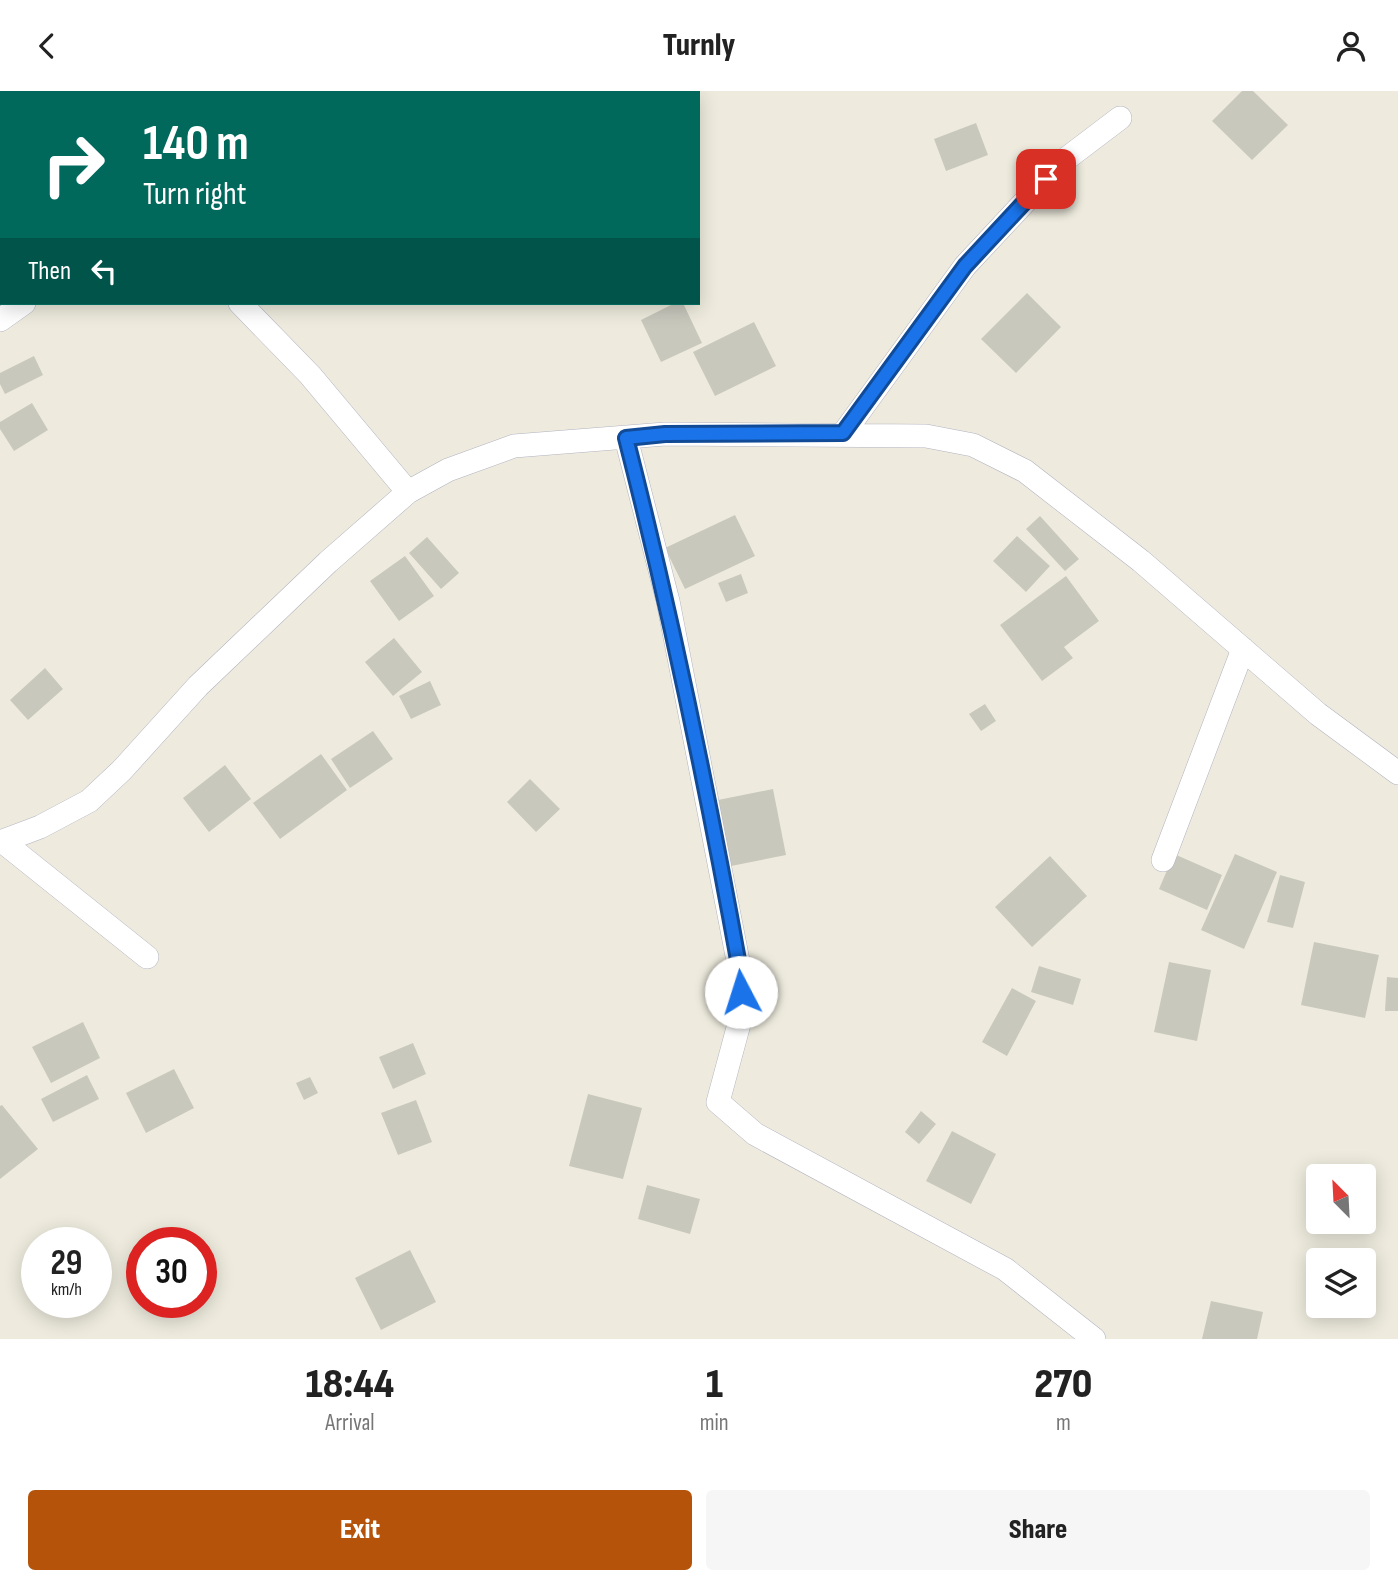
<!DOCTYPE html>
<style>
body{margin:0;font-family:"Sofia Sans Condensed",sans-serif;background:#f6f6f6;color:#222;height:100vh;display:flex;flex-direction:column;font-size:26px;white-space:nowrap}
*{box-sizing:border-box;margin:0}
p{font-size:23px;color:#767676}
.icon{flex:none;width:38px;height:38px;fill:none;stroke:currentColor;stroke-width:2;stroke-linecap:round;stroke-linejoin:round}
.map{position:relative;height:1248px;overflow:hidden}
.details{display:flex;flex-direction:column;background:#fff;flex:1}
.details>*{flex:none}
.top-card{position:absolute;left:0px;top:0px;width:700px;height:214px;box-shadow:0 4px 18px #0003;background:#00695c;color:#fff;overflow:hidden}
.needle{width:46px;rotate:336deg}
.buttons{position:absolute;left:1306px;top:1073px;display:grid;gap:14px}
.buttons a{display:grid;place-items:center;width:70px;height:70px;border-radius:7px;background:#fff;box-shadow:0 4px 18px #0003;font-size:35px}
.speed{position:absolute;left:21px;top:1136px;display:flex;gap:14px;font-size:35px;font-weight:700;text-align:center}
.speed>*{display:grid;place-content:center;width:91px;height:91px;border-radius:50%;background:#fff;box-shadow:0 4px 18px #0003;line-height:1}
.speed small{font-size:18px;font-weight:400}
.speed .limit{border:10px solid #d22;background:#fff;color:#111}
.pin{position:absolute;display:grid;place-items:center;width:60px;height:60px;color:#fff;margin:-30px;border-radius:14px;box-shadow:0 4px 10px #0006}
.me{position:absolute;width:77px;margin:-38px;rotate:355deg;stroke-linejoin:round;filter:drop-shadow(0 0 5px #0008)}
.turn{display:flex;align-items:center;gap:24px;height:147px;padding:0 28px;font-size:32px}
.turn .icon{width:91px;height:91px;stroke-width:2.5}
.turn b{display:block;font-size:49px;line-height:60px}
.then{display:flex;align-items:center;height:66px;padding:0 28px;background:#0003;gap:14px;font-size:26px}
.eta{display:flex;justify-content:space-evenly;align-items:center;height:119px;text-align:center}
.eta b{font-size:42px;font-weight:800;line-height:49px}
.primary-button{display:flex;gap:14px;margin-top:auto;padding:14px 28px}
.primary-button a{flex:1;height:80px;border-radius:7px;background:#b45309;color:#fff;font-size:28px;font-weight:800;line-height:80px;text-align:center}
.primary-button a+a{background:#f6f6f6;color:#222}
header{display:flex;justify-content:space-between;align-items:center;height:91px;padding:0 28px;background:#fff;font-size:32px;font-weight:800}
.map>svg:first-child{display:block}
.building{fill:#c9c8bd}
.lines{fill:none;stroke-linecap:round;stroke-linejoin:round}
.street-casing{stroke:#b2b2c0;stroke-width:24}
.street{stroke:#fff;stroke-width:23}
.route-casing{stroke:#114b97;stroke-width:18}
.route{stroke:#1a73e8;stroke-width:12}
</style>
<header><svg class="icon" aria-label="back" viewBox="0 0 24 24"><path d="M15 5l-7 7 7 7"/></svg>Turnly<svg class="icon" aria-label="person" viewBox="0 0 24 24"><circle cx="12" cy="8" r="4"/><path d="M4 21q1-7 8-7t8 7"/></svg></header>
<div class="map">
<svg width="1398" height="1248" viewBox="0 0 1398 1248">
<rect width="100%" height="100%" fill="#eeebde"/>
<path class="building" d="M1242 0H1253L1288 34 1252 69 1212 30Z
M976 32 988 64 946 80 934 48Z
M1027 202 1061 236 1016 282 981 248Z
M675 212H683L702 252 661 271 641 229Z
M754 231 776 275 715 305 693 261Z
M34 265 43 284 5 303 0 293V282Z
M32 312 48 339 14 360 0 338V331Z
M735 424 755 465 685 498 665 457Z
M1040 425 1079 468 1065 480 1026 438Z
M1017 445 1050 475 1026 501 993 470Z
M427 446 459 482 441 498 409 462Z
M405 465 434 505 399 530 370 490Z
M741 483 748 502 726 511 718 492Z
M1066 485 1099 530 1064 556 1073 567 1042 590 1000 534Z
M394 547 422 581 393 605 365 571Z
M45 577 63 598 28 629 10 609Z
M430 590 441 614 411 628 399 605Z
M985 613 996 630 981 640 969 623Z
M373 640 393 668 350 697 331 668Z
M321 663 347 699 280 748 253 712Z
M225 674 251 708 209 741 183 707Z
M530 688 560 718 536 741 507 711Z
M773 698 786 764 731 775 718 709Z
M1174 763 1222 784 1207 819 1159 798Z
M1235 763 1277 781 1244 858 1201 839Z
M1050 765 1087 805 1032 856 995 816Z
M1280 784 1305 791 1293 837 1267 831Z
M1314 851 1379 864 1365 927 1301 914Z
M1169 871 1211 879 1197 950 1154 941Z
M1039 875 1081 888 1073 914 1031 901Z
M1387 886 1398 887V920H1385Z
M1012 897 1036 910 1007 965 982 951Z
M83 931 100 967 51 992 32 956Z
M413 952 426 983 393 998 379 966Z
M174 978 194 1017 146 1042 126 1002Z
M87 984 99 1008 53 1031 41 1008Z
M310 986 318 1002 304 1009 296 992Z
M588 1003 642 1017 623 1088 569 1075Z
M416 1009 432 1051 398 1064 381 1022Z
M2 1014 38 1058 0 1088V1015Z
M921 1020 936 1033 919 1053 905 1041Z
M952 1040 996 1063 971 1113 926 1090Z
M647 1094 700 1108 690 1143 638 1128Z
M410 1159 436 1211 381 1239 355 1187Z
M1211 1210 1263 1221 1257 1248H1202Z"/>
<g class="lines">
<g class="street-casing">
<path id="street" d="M58 2V0
M240 212 310 284 408 401
M0 229 24 212
M843 343 965 175 1062 71 1120 27
M626 347 668 510 740 880 742 922 718 1011 755 1043 1005 1178 1094 1248
M2 750 147 866
M0 751 40 736 89 710 122 679 198 595 328 471 408 401 448 379 514 355 665 343 926 345 973 354 1025 380 1141 470 1318 623 1398 682
M1163 769 1243 558"/>
</g>
<use href="#street" class="street"/>
</g>
<g class="lines">
<g class="route-casing">
<path id="route" d="M741 901 740 880C708 701 671 523 626 347L665 343 843 342 965 175 1046 88"/>
</g>
<use href="#route" class="route"/>
</g>
</svg>
<div class="buttons">
<a><svg class="needle" viewBox="-14 -14 28 28"><path d="M0-13l5 13h-10z" fill="#e53935"/><path d="M0 13l5-13h-10z" fill="#767676"/></svg></a>
<a><svg class="icon" aria-label="layers" viewBox="0 0 24 24"><path d="M12 4l9 5-9 5-9-5zM3 14l9 5 9-5"/></svg></a>
</div>
<div class="speed"><div>29<small>km/h</small></div><div class="limit">30</div></div>
<div class="pin" style="left:1046px;top:88px;background:#d93025"><svg class="icon" aria-label="arrive" viewBox="0 0 24 24"><path d="M6 21V4h12l-3 4 3 4H6"/></svg></div>
<svg class="me" style="left:741px;top:901px" viewBox="-20 -20 40 40"><circle r="19" fill="#fff"/><path d="M0-13L10 11 0 6-10 11z" fill="#1a73e8"/></svg>
<div class="top-card">
<div class="turn"><svg class="icon" aria-label="right" viewBox="0 0 24 24"><path d="M7 20v-9h11M14 6l5 5-5 5"/></svg><div><b>140 m</b>Turn right</div></div>
<div class="then">Then<svg class="icon" aria-label="left" viewBox="0 0 24 24"><path d="M17 20v-9H6M10 6l-5 5 5 5"/></svg></div>
</div>
</div>
<section class="details">
<div class="eta">
<div><b>18:44</b><p>Arrival</p></div>
<div><b>1</b><p>min</p></div>
<div><b>270</b><p>m</p></div>
</div>
<div class="primary-button"><a>Exit</a><a>Share</a></div>
</section>
